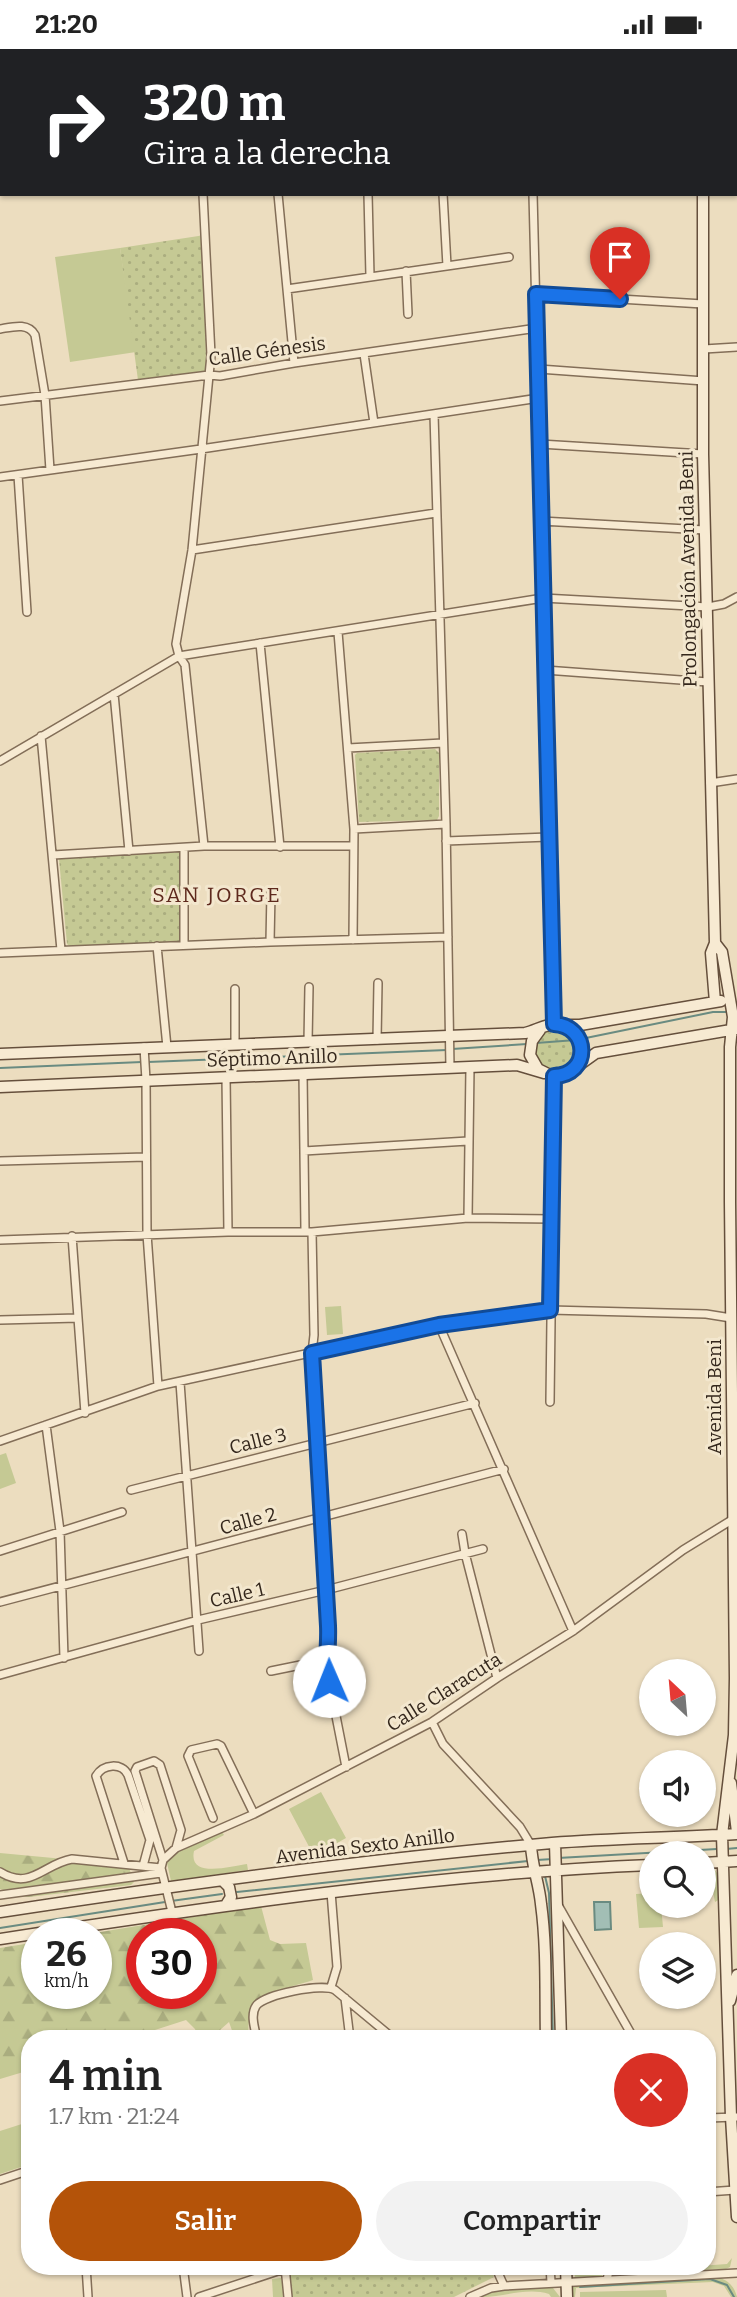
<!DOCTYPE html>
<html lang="es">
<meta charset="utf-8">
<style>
body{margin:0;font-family:Bitter,serif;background:#f2f2f2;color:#222;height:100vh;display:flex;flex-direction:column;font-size:26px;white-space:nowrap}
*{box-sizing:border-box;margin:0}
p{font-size:23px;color:#767676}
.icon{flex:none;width:38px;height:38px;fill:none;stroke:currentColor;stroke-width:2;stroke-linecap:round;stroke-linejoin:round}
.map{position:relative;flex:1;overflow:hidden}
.side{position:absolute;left:21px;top:1981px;width:695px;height:245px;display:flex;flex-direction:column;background:#fff;border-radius:28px;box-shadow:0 2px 5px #0004}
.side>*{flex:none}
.hud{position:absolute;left:0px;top:0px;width:738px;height:147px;box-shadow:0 2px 5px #0004;background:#202124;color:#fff;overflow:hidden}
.needle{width:46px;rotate:334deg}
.controls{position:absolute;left:639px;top:1610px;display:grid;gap:14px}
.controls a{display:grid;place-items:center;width:77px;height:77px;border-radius:50%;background:#fff;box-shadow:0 2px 5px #0004;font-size:35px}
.speed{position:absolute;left:21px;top:1869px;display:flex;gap:14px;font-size:35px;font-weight:700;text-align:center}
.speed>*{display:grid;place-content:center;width:91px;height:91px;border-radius:50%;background:#fff;box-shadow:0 2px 5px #0004;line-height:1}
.speed small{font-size:18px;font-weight:400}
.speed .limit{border:10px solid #d22;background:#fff;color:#111}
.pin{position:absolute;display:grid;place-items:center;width:60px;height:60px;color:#fff;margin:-72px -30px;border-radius:50% 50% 50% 0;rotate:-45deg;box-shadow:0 0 7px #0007}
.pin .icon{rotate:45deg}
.me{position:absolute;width:77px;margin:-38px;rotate:359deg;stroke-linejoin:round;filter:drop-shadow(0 0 5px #0008)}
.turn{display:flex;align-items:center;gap:24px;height:147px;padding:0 28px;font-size:32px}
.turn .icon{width:91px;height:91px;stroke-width:2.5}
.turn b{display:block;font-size:49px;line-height:60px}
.round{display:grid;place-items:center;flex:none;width:74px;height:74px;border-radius:37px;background:#f2f2f2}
.head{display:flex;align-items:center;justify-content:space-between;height:119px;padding:0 28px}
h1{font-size:42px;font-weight:600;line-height:52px}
.action{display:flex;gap:14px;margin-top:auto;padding:14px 28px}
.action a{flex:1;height:80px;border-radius:42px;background:#b45309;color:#fff;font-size:28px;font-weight:600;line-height:80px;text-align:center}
.action a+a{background:#f2f2f2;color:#222}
.status{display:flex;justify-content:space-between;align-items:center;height:49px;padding:0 35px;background:#fff;direction:ltr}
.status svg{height:19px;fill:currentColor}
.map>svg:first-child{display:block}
.grass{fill:#c5c994}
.forest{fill:url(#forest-firs);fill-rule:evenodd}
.park{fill:url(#park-dots)}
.water{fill:#a2beb5;stroke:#6a8b81;stroke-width:2}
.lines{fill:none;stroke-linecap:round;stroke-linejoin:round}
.stream{stroke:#6a8b81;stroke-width:2}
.street-casing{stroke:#836e58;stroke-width:10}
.secondary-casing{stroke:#654f3c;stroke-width:13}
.street{stroke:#f7ead2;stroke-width:7}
.secondary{stroke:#f7ead2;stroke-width:10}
.route-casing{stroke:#114b97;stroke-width:18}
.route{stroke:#1a73e8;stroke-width:12}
.labels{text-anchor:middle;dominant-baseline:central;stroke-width:6;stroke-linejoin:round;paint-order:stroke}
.street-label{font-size:19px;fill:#34271c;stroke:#f3e7ce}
.neighbourhood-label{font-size:21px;letter-spacing:2px;fill:#5e291d;stroke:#f3e7ce}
</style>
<div class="status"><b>21:20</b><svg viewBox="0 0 49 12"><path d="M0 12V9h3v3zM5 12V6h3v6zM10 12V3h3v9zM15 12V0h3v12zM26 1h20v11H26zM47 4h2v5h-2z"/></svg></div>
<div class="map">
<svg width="737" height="2248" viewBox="0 0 737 2248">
<defs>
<pattern id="forest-firs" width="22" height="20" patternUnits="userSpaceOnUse" patternTransform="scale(1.75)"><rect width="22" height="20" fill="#c5c994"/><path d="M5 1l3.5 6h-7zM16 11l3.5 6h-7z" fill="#aaad7f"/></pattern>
<pattern id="park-dots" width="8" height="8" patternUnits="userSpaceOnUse" patternTransform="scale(1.75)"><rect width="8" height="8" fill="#c5c994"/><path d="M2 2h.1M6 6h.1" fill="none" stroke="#aaad7f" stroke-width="1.8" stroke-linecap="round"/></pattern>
</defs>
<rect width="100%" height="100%" fill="#ecddbf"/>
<path class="grass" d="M120 199 136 303 70 313 55 208Z
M341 1257 343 1285 327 1286 325 1258Z
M6 1404 16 1434 0 1440V1406Z
M321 1743 346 1789 314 1807 289 1760Z
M222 1783 224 1786 194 1802C188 1830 231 1817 247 1815L248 1821 171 1832 167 1814C178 1798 204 1791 222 1783Z
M704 1818H712L718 1825 720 1850 715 1853 712 1838 704 1830Z
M651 1844V1857H661L663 1878 639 1879 636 1845Z
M25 2074 30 2087V2115L0 2125V2082Z
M732 2209 730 2218 726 2220 672 2222V2219L727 2215Z
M718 2228C729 2232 734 2237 737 2248H731L724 2237 713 2233 576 2239 575 2248H570L571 2238 578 2235Z
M281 2229 285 2248H273L272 2230Z
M546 2237 553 2239 560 2248H551L549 2245C527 2238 504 2248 482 2248L480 2245 500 2240Z
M666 2241 667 2248H580V2243Z"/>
<path class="forest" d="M0 1804 128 1816 134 1833 131 1836 29 1848 20 1847 0 1840Z
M261 1857 270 1891 280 1895 306 1894 313 1931C280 1942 243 1945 249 1990H235L229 1973 220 1981 218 1990H198L195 1980 186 1971 127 1990H30V2021L0 2030V1899L37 1893V1944H96V1885H88ZM142 1885H201V1944H142Z
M571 2217H580L583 2222 593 2221 596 2223 600 2222 602 2217H609L601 2228 585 2230 575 2228 574 2219Z"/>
<path class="park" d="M205 186 206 323 138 331 120 199Z
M435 700 439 704V767L437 771 359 773 355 706 357 704Z
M181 803 185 889 180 892 71 898 67 895 59 810 63 808Z
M535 1001a21 21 0 1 1 42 0a21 21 0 1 1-42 0Z
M304 2217H489L494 2228 454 2248H292L289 2224Z"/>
<path class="water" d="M594 1853H610L611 1880 595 1881Z"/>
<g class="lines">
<path class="stream" d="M581 990 713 963H727
M536 994 576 991
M452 1000 527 995
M148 1013 447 1001
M0 1019 142 1013
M726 1800 737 1799
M558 1809 717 1800
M537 1811 553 1810
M545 1827 549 1844 553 1990
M237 1843 528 1812
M171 1852 222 1845
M0 1879 165 1853
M559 2217V2222
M580 2238 710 2230 727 2236 734 2248"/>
<g class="street-casing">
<path id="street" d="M11 0V2
M192 0 193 2
M526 0 527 2
M569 2 572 0
M0 67 2 66
M0 137H2
M203 145 211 306 192 501 176 595 179 607 185 616 204 797
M278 145 294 314
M368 145 370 227
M443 145 447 217
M533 145 554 975
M406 222 408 265
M287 240 509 208
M536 245 703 255
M0 280C12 278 28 273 35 286L45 346 50 421
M704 300 737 298
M364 305 374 374
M539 320 704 332
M0 352 209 326 220 327 294 314 537 279
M434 365 446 775 450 1019
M540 395 703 405
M18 426 27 563
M0 428 201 400 539 349
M541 472 705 481
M192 501 436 464
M338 583 354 780 353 891
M260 594 280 798
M545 621 708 633
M114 645 129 802
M41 687 61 901
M348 699 443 694
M0 712 179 607 543 549 708 558 724 555 737 548
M710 734 737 730
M354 780 446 775
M446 792 549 788
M53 806 204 797H353
M270 893 271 843
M184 896V799
M157 897 167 998
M0 904 270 893 448 888
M377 991 378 934
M308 993 309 938
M235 996V940
M144 998 146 1031 147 1185 158 1337
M303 1025 305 1181
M226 1028 228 1183
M304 1102 468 1092
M0 1112 146 1108
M468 1169 470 1018
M312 1183 314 1286 312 1304 329 1595 325 1611 346 1718
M72 1187 85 1364
M0 1191 228 1183H312L468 1169 553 1170
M0 1271 78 1269
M439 1276 573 1582
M180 1333 199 1602
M550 1353 554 1027
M46 1376 60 1482 64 1609
M0 1392 158 1337 439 1276 550 1261 706 1265 731 1269
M131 1441 475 1354
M462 1485 465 1504 497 1629
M0 1502 122 1463
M0 1553 504 1420
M271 1622 325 1611
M0 1626 198 1571 326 1541 483 1500
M432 1673 443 1695 520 1778 531 1796
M213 1769 188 1707 191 1701 217 1695 221 1697 254 1765
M163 1811 135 1722 137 1718 154 1712 160 1716 181 1781 176 1799
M124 1814 96 1727C103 1715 122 1713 128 1726L150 1791 143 1817
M0 1823C31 1842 43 1815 72 1810L161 1819
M0 1846 161 1824
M558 1856 634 1990
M172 1863 161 1819 163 1811 176 1799 254 1765 432 1673 497 1629 573 1582 683 1501 735 1469
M331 1938 337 1918 331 1843
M345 1949 350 1990
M257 1990C255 1980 250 1966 256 1957 264 1945 324 1934 335 1941L394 1990
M707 2069 737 2068
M0 2131 30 2121
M707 2143 735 2141
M86 2217 88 2248
M183 2217 187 2248
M495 2217 504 2237
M550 2217 551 2233
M285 2218 288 2248
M607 2231 610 2217
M199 2248 293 2217
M470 2248 491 2239 504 2237 737 2224"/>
</g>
<g class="secondary-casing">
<path id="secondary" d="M701 0V2
M703 145V405L715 894 711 904 715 953
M715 894 722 903 733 968 730 998V1153L735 1629 734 1686 722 1786 731 2068 737 2168
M566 976H580L721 952
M540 981 532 992 530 1006 538 1020 552 1027 568 1024 596 1004 737 980
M0 1005 525 984C535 982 547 974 558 975 581 978 587 1003 574 1019
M0 1038 517 1016 544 1024
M731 1734 737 1783
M555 1794 561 1990
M531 1796C532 1818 539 1834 541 1855 547 1899 545 1945 546 1990
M704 1814 737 1812
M222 1831 229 1838 231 1848 226 1856
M0 1863C183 1835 367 1810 552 1794 613 1789 675 1789 737 1785
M0 1890C216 1857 433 1825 651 1816
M730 1952 737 1926
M566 2217 567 2248"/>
</g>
<use href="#street" class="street"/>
<use href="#secondary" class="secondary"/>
</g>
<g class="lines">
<g class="route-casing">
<path id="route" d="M329 1632C325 1611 329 1598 328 1577L312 1304 439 1276 550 1261 554 1027C591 1026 590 977 554 975L536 245 620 250"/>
</g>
<use href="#route" class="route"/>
</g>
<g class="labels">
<g class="street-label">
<text transform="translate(267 302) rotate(-8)">Calle Génesis</text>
<text transform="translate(688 520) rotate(-91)">Prolongación Avenida Beni</text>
<text transform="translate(272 1009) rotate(-2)">Séptimo Anillo</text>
<text transform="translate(714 1348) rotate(-90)">Avenida Beni</text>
<text transform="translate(258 1392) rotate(-14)">Calle 3</text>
<text transform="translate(248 1472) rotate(-15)">Calle 2</text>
<text transform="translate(237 1546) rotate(-13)">Calle 1</text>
<text transform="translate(444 1643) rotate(-32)">Calle Claracuta</text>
<text transform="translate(365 1797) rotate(-7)">Avenida Sexto Anillo</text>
</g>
<g class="neighbourhood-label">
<text x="217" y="846">SAN JORGE</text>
</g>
</g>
</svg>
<div class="controls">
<a><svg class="needle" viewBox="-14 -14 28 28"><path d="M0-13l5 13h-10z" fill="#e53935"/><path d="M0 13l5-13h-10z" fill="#767676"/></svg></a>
<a><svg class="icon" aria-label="sound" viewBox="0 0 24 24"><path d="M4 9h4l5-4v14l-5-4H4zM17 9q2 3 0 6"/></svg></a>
<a><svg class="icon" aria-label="search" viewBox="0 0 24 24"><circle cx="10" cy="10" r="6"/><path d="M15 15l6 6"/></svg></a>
<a><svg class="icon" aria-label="layers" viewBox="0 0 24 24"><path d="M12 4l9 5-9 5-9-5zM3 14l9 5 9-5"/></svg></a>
</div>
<div class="speed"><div>26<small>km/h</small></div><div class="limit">30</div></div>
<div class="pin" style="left:620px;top:250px;background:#d93025"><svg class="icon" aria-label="arrive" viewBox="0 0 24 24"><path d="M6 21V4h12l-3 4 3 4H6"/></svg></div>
<svg class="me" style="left:329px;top:1632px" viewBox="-20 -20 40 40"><circle r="19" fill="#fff"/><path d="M0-13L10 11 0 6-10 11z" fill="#1a73e8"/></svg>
<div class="hud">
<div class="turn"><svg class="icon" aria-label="right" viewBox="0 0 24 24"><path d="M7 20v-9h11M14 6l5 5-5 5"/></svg><div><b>320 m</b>Gira a la derecha</div></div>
</div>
<section class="side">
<div class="head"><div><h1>4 min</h1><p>1.7 km · 21:24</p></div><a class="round" style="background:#d93025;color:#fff"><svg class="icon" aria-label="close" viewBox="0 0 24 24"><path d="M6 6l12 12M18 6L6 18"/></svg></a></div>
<div class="action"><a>Salir</a><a>Compartir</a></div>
</section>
</div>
